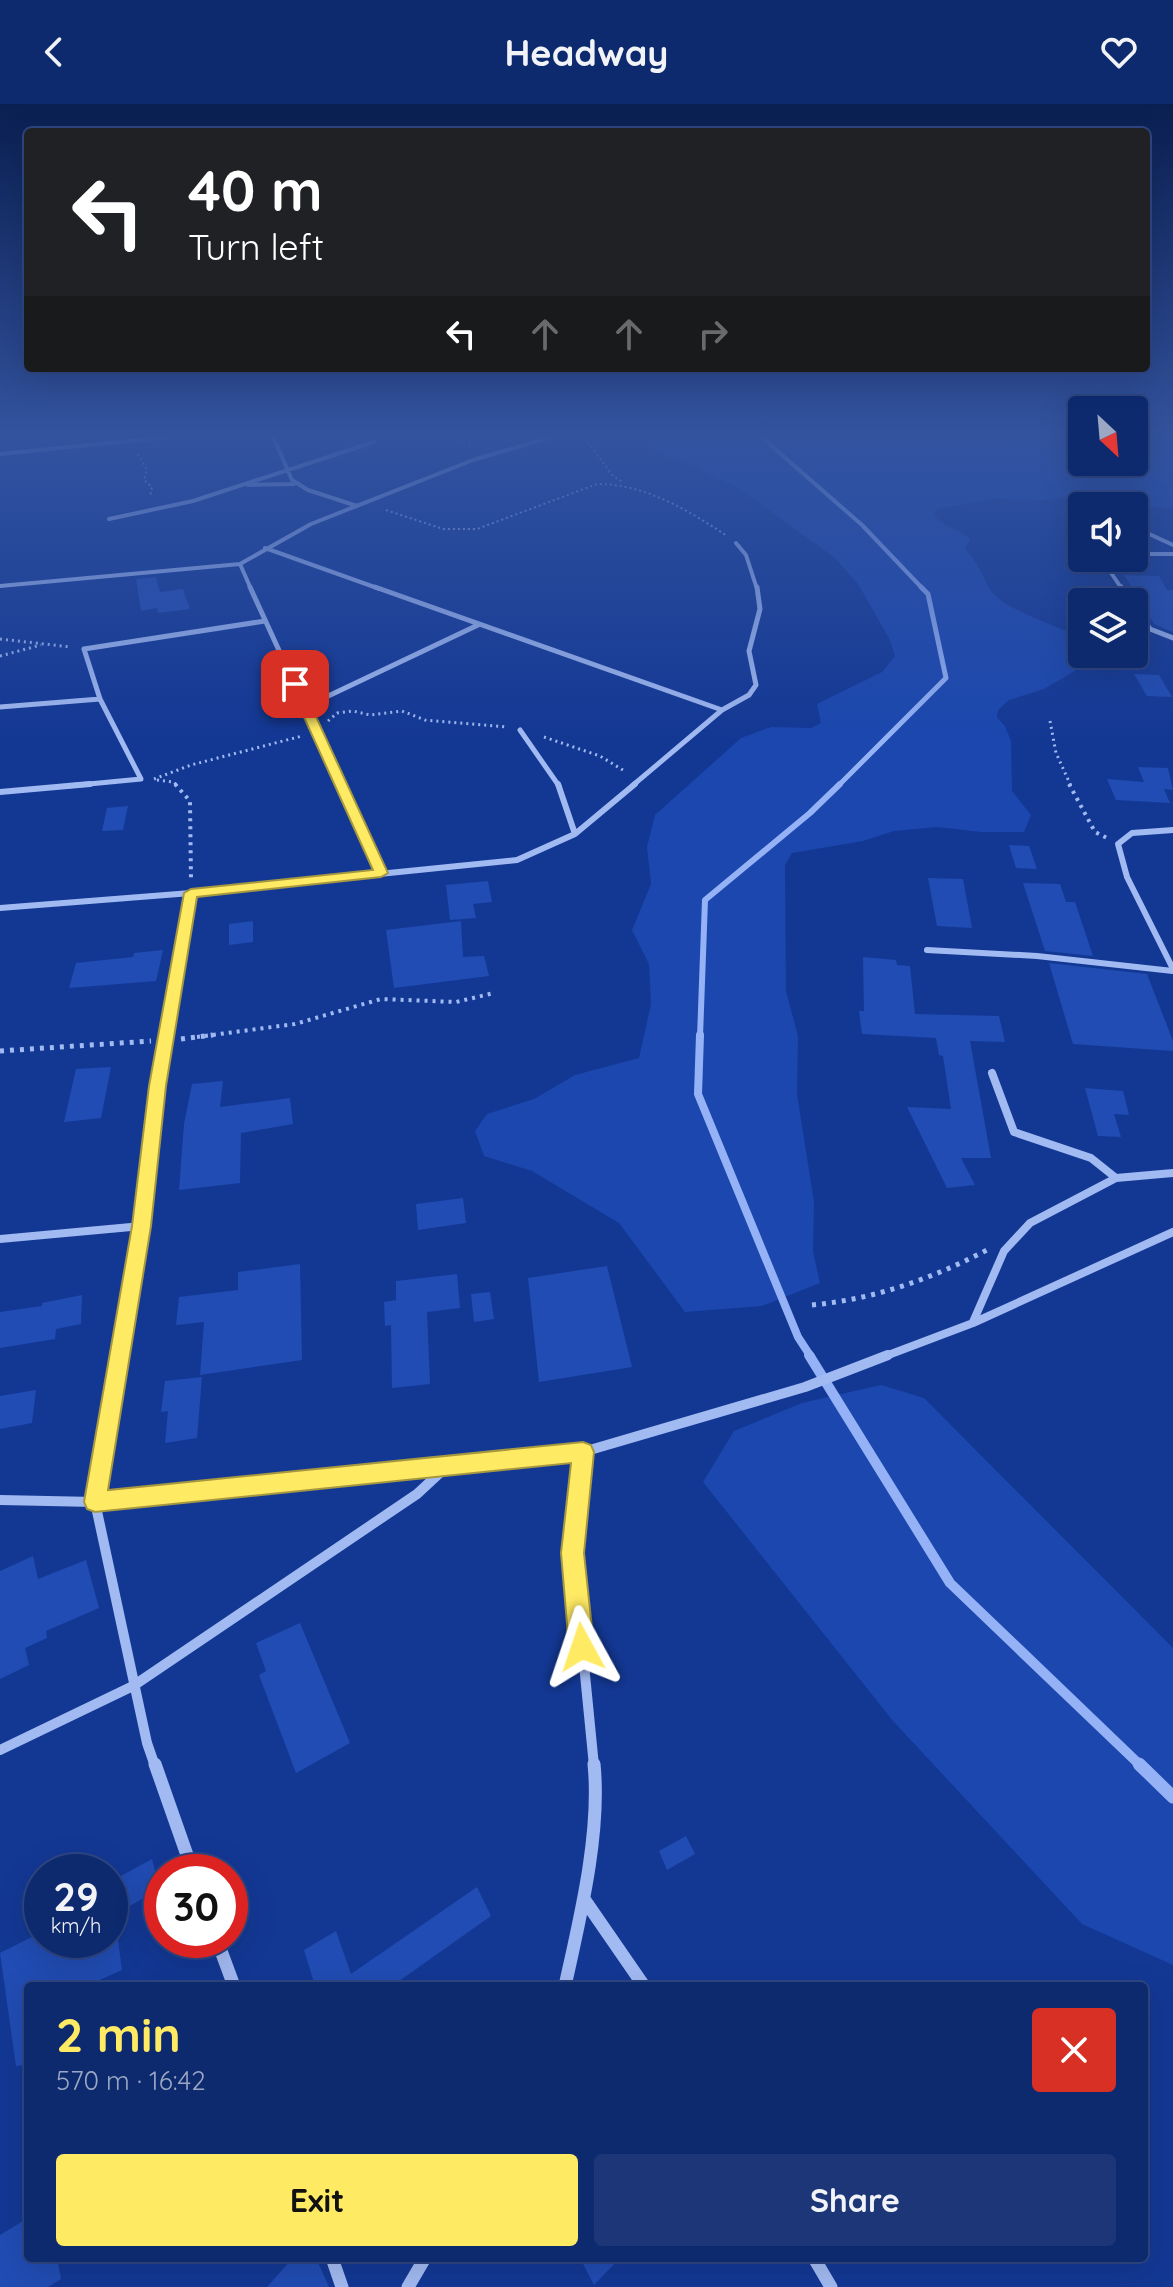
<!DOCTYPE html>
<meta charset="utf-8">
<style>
body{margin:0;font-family:Quicksand,sans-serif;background:#1c3677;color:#f1f3f6;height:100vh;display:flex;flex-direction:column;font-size:30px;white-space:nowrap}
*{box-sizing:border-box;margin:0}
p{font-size:26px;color:#9ba7c3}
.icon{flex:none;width:44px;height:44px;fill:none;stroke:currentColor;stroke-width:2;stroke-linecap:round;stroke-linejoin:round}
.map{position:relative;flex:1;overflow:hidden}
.side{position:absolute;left:24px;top:1878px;width:1124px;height:280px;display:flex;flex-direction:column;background:#0e2a6f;border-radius:8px;box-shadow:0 8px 32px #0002,0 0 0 2px #2e4682}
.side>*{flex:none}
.top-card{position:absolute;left:24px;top:24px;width:1126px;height:244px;border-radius:8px;box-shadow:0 8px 32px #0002,0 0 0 2px #2e4682;background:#202124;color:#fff;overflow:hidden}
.needle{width:52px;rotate:154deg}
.fabs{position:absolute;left:1068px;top:292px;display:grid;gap:16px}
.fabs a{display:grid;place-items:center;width:80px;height:80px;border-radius:8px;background:#0e2a6f;box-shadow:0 8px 32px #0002,0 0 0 2px #2e4682;font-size:40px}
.speed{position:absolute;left:24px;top:1750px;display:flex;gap:16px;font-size:40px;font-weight:700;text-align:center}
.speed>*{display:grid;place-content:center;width:104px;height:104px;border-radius:50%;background:#0e2a6f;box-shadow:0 8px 32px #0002,0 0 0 2px #2e4682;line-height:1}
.speed small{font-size:20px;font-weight:400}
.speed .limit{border:12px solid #d22;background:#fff;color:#111}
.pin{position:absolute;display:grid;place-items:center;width:68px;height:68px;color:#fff;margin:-34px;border-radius:16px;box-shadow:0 4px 12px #0006}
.me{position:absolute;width:88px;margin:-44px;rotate:355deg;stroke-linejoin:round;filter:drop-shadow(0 0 6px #0008)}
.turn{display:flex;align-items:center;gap:28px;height:168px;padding:0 32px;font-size:36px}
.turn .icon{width:104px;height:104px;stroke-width:2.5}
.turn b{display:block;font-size:56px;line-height:68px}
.lanes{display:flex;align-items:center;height:76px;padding:0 32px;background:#0003;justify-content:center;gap:40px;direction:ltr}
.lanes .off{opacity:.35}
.round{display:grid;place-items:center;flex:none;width:84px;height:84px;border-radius:8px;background:#1c3677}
.summary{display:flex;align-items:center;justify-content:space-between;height:136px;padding:0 32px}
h1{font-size:48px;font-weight:800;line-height:60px;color:#ffea63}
.action{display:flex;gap:16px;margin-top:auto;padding:16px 32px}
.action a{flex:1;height:92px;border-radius:8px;background:#ffea63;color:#111;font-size:32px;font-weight:800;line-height:92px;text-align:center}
.action a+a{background:#1c3677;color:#f1f3f6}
header{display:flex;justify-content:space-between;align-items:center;height:104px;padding:0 32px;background:#0e2a6f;font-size:36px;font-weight:800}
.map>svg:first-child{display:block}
.green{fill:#1b47ae}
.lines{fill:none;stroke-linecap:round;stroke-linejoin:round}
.stream-far5{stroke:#94b2f5;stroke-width:4}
.stream-far4{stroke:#94b2f5;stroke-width:5}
.stream-far3{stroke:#94b2f5;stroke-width:6}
.stream-far2{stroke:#94b2f5;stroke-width:8}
.stream-far1{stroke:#94b2f5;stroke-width:10}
.stream{stroke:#94b2f5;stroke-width:13}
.building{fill:#214cb3}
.path-far3{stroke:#a2baf2;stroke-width:2;stroke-dasharray:2 3;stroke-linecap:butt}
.path-far2{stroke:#a2baf2;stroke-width:3;stroke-dasharray:2 4;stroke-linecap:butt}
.path-far1{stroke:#a2baf2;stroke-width:4;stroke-dasharray:3 5;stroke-linecap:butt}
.path{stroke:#a2baf2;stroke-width:5;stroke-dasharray:4 6;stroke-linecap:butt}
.minor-far5{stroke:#a2baf2;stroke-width:4}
.minor-far4{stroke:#a2baf2;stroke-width:5}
.minor-far3{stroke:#a2baf2;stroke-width:6}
.minor-far2{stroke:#a2baf2;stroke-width:8}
.minor-far1{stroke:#a2baf2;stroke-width:10}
.minor{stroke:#a2baf2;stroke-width:13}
.route{fill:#ffea63;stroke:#a69840;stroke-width:2}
</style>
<header><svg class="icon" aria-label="back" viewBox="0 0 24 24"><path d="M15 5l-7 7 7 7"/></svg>Headway<svg class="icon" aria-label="heart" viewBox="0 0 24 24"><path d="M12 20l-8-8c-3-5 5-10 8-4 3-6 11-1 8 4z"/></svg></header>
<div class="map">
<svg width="1173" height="2183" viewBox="0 0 1173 2183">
<rect width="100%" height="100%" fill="#133894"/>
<path class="green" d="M649 330H1082V358H1134V330L1173 338V404L1107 400 1080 390 1051 396 996 395 938 405 934 410C941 424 960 423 970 436L965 445C979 459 982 473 992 488 1005 506 1060 522 1082 535V550L1102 551 1044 585 1009 596 998 606 997 613 1005 622 1011 637 1012 687 1031 711 1024 728H981L937 723 894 727 863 737 792 749 785 761 786 887 798 932 797 990 814 1098 813 1148 820 1179 762 1202 685 1208 619 1119 532 1067 484 1052 475 1027 487 1010 534 995 575 971 639 954 651 900 649 860 632 826 651 780 647 743 655 711 741 634 771 623 811 624 821 619 817 600 882 568 895 552 889 534 858 480 834 453 735 382 654 346 646 335Z
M881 1281 924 1294 1173 1544V1861L1082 1820 893 1617 703 1378 734 1327 802 1299Z"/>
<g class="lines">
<path class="stream-far5" d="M758 330 862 421 923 485"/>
<path class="stream-far4" d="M838 682 946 574 928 490 921 483"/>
<path class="stream-far3" d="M700 933 705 796 810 709 840 680"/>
<path class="stream-far2" d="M700 931 698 990 798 1233 811 1253"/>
<path class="stream-far1" d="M809 1251 950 1479 1141 1662"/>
<path class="stream" d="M1139 1660 1173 1693"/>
</g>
<path class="building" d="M1124 471 1159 472 1167 486H1173V528L1154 520Z
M156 473 160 488 183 485 190 505 158 509 157 504 141 507 136 475Z
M1134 570 1159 571 1172 593 1147 592Z
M1138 663 1168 664 1173 686 1164 685 1170 699 1116 696 1107 675 1144 678Z
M128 702 123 726 102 727 107 704Z
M1009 741 1029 742 1037 765 1016 764Z
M928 774 963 775 972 824 937 822Z
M488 777 492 798 473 800 476 814 450 816 446 781Z
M1023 779 1060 780 1066 798H1075L1093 852 1045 847Z
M253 817V838L229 841V820Z
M461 817 463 853 484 852 489 872 394 884 386 826Z
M163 846 156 877 69 884 76 859 133 853 134 849Z
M863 853 896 856 897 861 910 862 915 910 999 912 1005 938 970 937 991 1054H961L975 1081 947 1084 907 1003 951 1005 943 952 939 951 936 934 862 930 859 907H864Z
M1049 859 1147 870 1173 937V947L1073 940Z
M111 963 101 1014 64 1018 76 965Z
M223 977 220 1003 290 994 293 1020 241 1029 240 1079 179 1086 184 1020 192 980Z
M1085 984 1123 987 1129 1011 1114 1010 1121 1033 1098 1032Z
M463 1094 466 1119 418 1126 416 1100Z
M300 1160 302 1256 200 1271 204 1218 176 1221 179 1193 238 1186V1168Z
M607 1162 632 1263 539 1278 528 1174Z
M457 1170 460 1204 427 1208 430 1280 392 1284 391 1221 385 1222 384 1198 396 1196V1177Z
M490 1188 494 1215 474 1218 471 1190Z
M82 1191 81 1220 56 1225 55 1235 0 1244V1208L42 1202V1199Z
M202 1273 197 1334 165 1339 168 1307 161 1308 165 1277Z
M36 1286 32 1319 0 1325V1292Z
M33 1452 38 1475 86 1456 99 1504 46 1527 47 1534 25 1544 29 1561 0 1575V1467Z
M300 1519 350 1639 296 1669 259 1571 266 1567 256 1539Z
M686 1732 695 1750 667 1766 659 1747Z
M152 1755 160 1785 110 1813V1778Z
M477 1783 491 1812 392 1882H315L304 1846 336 1827 351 1870Z
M42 1828V1836H118L122 1866 86 1882H28V1961L16 1962 0 1849Z
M28 2114V2154H57L61 2175 48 2183H0V2131Z
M293 2154H316L329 2183H267Z
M580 2154H620L594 2181Z"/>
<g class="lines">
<path class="path-far3" d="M446 330 472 343
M582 330 613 372 624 379
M138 350 147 366 144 376 152 383 150 393
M386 406 443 425H477L597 380C645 380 688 406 727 432"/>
<path class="path-far2" d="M0 535 71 543
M0 552 41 541
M328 617 337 609 353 607 370 611 402 607 425 616 507 623
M1050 617 1056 649 1071 682
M544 633 600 652 626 668
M154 675 191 661 302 632
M157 676 174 678 177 682"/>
<path class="path-far1" d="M175 680 190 697 191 776
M1069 680 1095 728 1107 734
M197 933 295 920 381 895 456 898 494 889"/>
<path class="path" d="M181 935 213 931
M0 947 151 937
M812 1201C875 1195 931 1175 987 1146"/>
<path class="minor-far5" d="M272 330 292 376 308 386 357 402
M0 350 196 330
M248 381 294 380
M109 415 193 397 374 338
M1134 423 1173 441
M736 439 746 451 757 485
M265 444 380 485
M1134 450H1173
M1101 454 1122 485
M0 482 240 460
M251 485 240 460 311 420 473 356 562 330"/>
<path class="minor-far4" d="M250 483 341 682
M375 483 722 606
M1121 483 1131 498
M1134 502 1150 525 1173 534
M0 603 100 595
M305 603 478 521
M520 626 559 682
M68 682 141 675 100 595 84 545 265 517
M632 682 722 606 749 591 756 581 749 547 760 505 757 483"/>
<path class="minor-far3" d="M340 680 381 769
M558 680 575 730
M0 688 90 680
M1173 726 1132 729 1118 740 1127 773 1173 865
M0 804 191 789 517 756 575 730 635 680
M927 846 1037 852 1173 867
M166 933 191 789"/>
<path class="minor-far2" d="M992 969 1014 1028 1091 1054 1116 1074
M0 1135 142 1122
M973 1218 1004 1147 1030 1119 1116 1074 1173 1069
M120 1253 142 1122 167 931
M883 1253 973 1219 1173 1128"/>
<path class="minor-far1" d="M120 1251 95 1398 147 1639 155 1662
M583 1348 573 1449 594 1662
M0 1396 95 1398 583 1348 805 1283 888 1251
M0 1646 133 1582 417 1390 444 1365"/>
<path class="minor" d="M155 1660 193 1768
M584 1795 644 1882
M217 1836 234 1882
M565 1882C580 1814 601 1729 594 1660
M332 2154 342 2183
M814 2154 831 2183
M408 2183 425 2154"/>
</g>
<linearGradient id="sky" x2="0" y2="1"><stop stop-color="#0a1f51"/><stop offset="0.52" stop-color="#33539f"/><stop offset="1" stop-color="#33539f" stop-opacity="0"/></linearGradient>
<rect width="1173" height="635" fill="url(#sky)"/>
<path class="route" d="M295 577 301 580 388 769 381 773 197 793 166 982 151 1122 108 1386 583 1338 591 1341 594 1348 584 1449 594 1543 590 1552 582 1555 573 1552 569 1543 561 1449 571 1359 95 1408 87 1405 84 1398 132 1122 149 982 184 789 191 785 373 766 289 580Z"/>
</svg>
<div class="fabs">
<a><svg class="needle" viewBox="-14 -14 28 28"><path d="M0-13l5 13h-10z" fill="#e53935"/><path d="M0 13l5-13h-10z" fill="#9ba7c3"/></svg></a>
<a><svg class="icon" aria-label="sound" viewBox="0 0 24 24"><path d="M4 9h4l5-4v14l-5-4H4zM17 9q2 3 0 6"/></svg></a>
<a><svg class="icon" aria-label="layers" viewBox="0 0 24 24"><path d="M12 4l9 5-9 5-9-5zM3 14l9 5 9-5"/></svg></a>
</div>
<div class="speed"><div>29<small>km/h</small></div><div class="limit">30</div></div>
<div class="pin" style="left:295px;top:580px;background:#d93025"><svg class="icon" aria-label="arrive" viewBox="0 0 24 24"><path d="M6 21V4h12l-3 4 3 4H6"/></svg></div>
<svg class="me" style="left:582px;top:1543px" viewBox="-20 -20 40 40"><path d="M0-17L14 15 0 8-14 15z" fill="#ffea63" stroke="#fff" stroke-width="4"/></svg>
<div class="top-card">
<div class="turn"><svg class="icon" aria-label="left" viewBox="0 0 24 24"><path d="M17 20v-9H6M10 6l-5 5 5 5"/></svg><div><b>40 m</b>Turn left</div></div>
<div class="lanes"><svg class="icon" aria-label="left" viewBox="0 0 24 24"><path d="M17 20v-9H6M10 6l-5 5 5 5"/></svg><svg class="icon off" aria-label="ahead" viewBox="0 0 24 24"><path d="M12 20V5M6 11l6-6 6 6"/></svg><svg class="icon off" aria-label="ahead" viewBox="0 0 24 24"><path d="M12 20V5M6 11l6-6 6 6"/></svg><svg class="icon off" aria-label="right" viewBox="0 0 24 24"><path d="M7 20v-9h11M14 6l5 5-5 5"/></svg></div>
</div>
<section class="side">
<div class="summary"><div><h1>2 min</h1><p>570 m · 16:42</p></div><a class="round" style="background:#d93025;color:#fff"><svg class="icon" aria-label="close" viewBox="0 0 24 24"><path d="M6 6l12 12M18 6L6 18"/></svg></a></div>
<div class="action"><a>Exit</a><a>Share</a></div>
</section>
</div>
